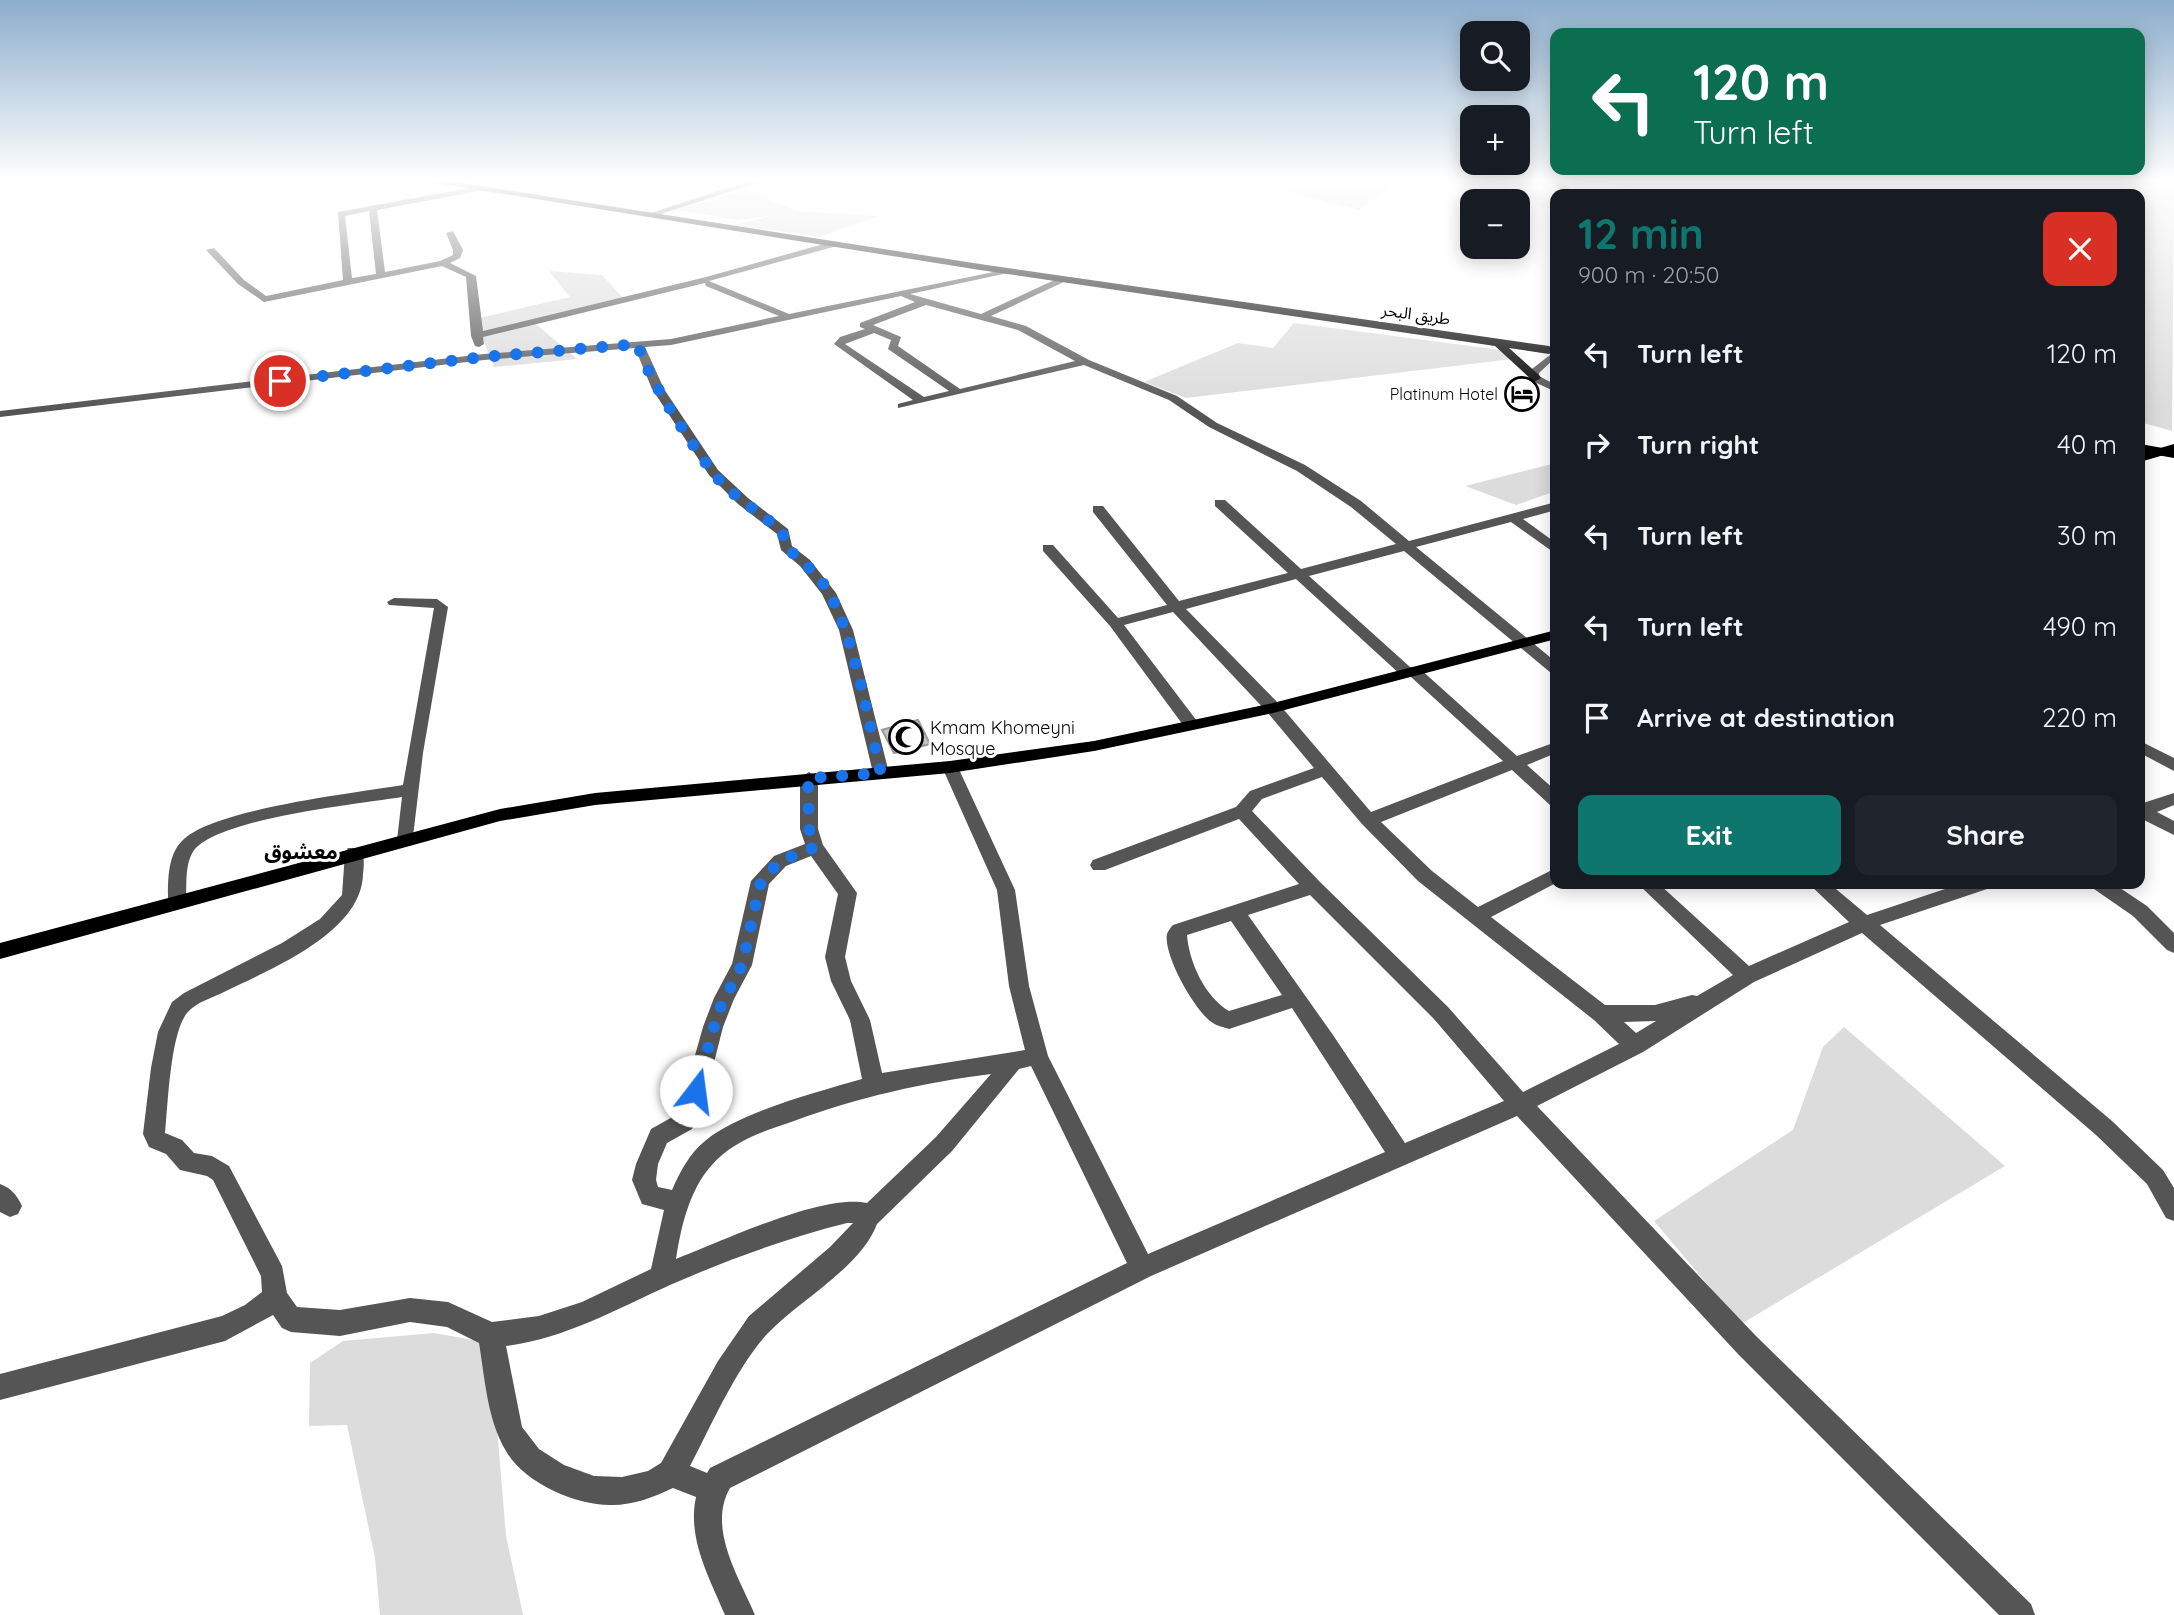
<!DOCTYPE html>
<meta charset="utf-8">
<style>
body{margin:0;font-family:Quicksand,"Noto Sans Arabic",sans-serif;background:#20242c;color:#f1f3f6;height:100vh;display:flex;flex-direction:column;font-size:26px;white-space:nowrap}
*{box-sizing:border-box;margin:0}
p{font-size:23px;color:#9ea1a6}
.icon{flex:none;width:38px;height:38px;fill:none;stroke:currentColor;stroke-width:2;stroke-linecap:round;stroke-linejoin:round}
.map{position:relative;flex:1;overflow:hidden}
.sheet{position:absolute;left:1550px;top:189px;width:595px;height:700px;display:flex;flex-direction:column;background:#171b24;border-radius:14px;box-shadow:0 4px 18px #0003}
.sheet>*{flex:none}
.top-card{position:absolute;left:1550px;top:28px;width:595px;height:147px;border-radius:14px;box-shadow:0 4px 18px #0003;background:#0b6e4f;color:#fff;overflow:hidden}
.tools{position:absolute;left:1460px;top:21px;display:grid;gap:14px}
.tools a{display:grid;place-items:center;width:70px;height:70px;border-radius:14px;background:#171b24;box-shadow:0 4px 18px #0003;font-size:35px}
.pin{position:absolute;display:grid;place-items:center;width:60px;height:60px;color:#fff;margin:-30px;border:4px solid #fff;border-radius:50%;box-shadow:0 2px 7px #0007}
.me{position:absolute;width:77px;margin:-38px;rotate:15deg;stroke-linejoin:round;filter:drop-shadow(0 0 5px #0008)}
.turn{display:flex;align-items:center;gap:24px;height:147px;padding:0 28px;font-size:32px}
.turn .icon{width:91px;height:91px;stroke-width:2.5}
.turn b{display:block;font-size:49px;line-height:60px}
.round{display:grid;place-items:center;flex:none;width:74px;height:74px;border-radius:14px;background:#20242c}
.summary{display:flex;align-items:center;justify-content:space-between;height:119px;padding:0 28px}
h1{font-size:42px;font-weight:800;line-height:52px;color:#0f766e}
.cta{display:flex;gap:14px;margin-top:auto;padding:14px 28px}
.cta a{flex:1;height:80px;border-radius:14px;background:#0f766e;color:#fff;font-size:28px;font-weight:800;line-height:80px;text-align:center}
.cta a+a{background:#20242c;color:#f1f3f6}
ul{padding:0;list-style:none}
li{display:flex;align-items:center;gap:21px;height:91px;padding:0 28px}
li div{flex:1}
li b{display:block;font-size:26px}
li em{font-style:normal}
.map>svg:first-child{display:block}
.green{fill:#dcdcdc}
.building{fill:#c4c4c4;stroke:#999;stroke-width:2}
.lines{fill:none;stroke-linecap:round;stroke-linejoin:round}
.minor{fill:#555;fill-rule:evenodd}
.major{fill:#000;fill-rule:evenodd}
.highway{fill:#000;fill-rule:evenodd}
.route{stroke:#1a73e8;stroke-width:12;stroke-dasharray:0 21.6}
.labels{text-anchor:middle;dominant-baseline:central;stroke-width:6;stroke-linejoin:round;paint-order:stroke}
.far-street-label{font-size:16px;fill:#000;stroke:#fff}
.far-poi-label{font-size:16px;fill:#000;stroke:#fff;text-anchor:end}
.poi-label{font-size:18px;fill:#000;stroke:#fff;text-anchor:start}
.quarter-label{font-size:21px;font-weight:bold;fill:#000;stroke:#fff}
</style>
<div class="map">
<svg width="2174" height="1615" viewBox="0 0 2174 1615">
<rect width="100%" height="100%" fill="#fff"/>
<path class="green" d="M1264 182H1397L1360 210 1282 191Z
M1544 182 1563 194H1556V209L1540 207 1514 182Z
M2174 182 2172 431 2140 422V194H1661L1607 183Z
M747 189 796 211 878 216 819 237 735 225 775 215 738 220 676 210Z
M549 271 602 275 625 300 536 324 577 359 494 367 475 319 570 297Z
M1294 323 1501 350 1513 359 1186 398 1144 382 1238 343 1273 348Z
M1556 463V491L1516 505 1465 486Z
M1844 1027 2005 1166 1741 1324 1654 1221 1793 1130 1823 1047Z
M434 1333 490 1343 506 1536 523 1615H380L375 1558 347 1425 309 1426 310 1363 343 1341Z"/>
<path class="building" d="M918 720 930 744 894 753 882 730Z"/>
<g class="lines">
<path class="minor" d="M746 182H760L652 217 645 215Z
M475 187 478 191 377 210 385 272 440 261 453 255V250L446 233 453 231 463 250 460 258 450 263 476 276 483 331 706 277 834 241 837 246 709 281 789 314 1008 269V273L910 294 981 314 1063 276 1068 279 1066 281 991 316 1026 326 1089 360 1177 396 1217 423 1305 465 1361 501 1409 541 1556 502V510L1523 519 1556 543V554L1511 522 1416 547 1556 662V675L1551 673 1404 551 1309 576 1410 667 1419 668 1517 756 1556 742V753L1527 765 1556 791V807L1550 805 1512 770 1381 822 1432 871 1478 907 1556 868V883L1491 917 1605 1005H1655L1692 995 1697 996 1733 975 1638 884H1659L1749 966 1849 922 1809 884H1830L1867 915 1960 884H1989L1987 889 1880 925 2112 1121 2163 1170 2174 1188V1221L2166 1218 2147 1184 2096 1135 1862 933 1754 982 1643 1052 1537 1106 1756 1336 2031 1604 2035 1615H1999L1738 1354 1517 1116 1151 1276 730 1488C707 1528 739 1577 755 1615H725C709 1577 687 1538 696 1497L673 1488C654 1497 634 1505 612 1505 577 1506 524 1483 506 1451 487 1419 485 1379 479 1343L447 1327 410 1322 340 1336 291 1332 282 1328 273 1315 225 1341 0 1400V1374L222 1316 245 1305 262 1292 261 1276 213 1180 207 1176 180 1170 166 1154 149 1147 143 1134 151 1068 158 1032 172 1002 184 993 282 943 320 919 342 895 345 853 348 848H360C365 856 364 866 363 874 362 933 269 970 224 992 212 998 196 1002 187 1013 170 1034 168 1105 165 1133L182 1140 194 1153 212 1156 229 1166 282 1266 287 1293 297 1307 340 1310 410 1298 448 1302 492 1322 539 1316 582 1302 651 1269 664 1210 642 1204 632 1180 636 1164 651 1129 676 1115 681 1105 703 1027 714 998 732 964 751 881 774 856 805 844 800 829V778L809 772 818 778V829L823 845 857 893 845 957 851 981 870 1020 882 1073 1025 1050 1009 986 997 890 942 767 950 761 956 763 1015 890 1029 986 1048 1056 1148 1254 1385 1152 1292 1008 1229 1029C1224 1027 1217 1026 1213 1023 1196 1013 1163 955 1167 934 1168 931 1171 927 1173 925L1299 884 1239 819 1105 870H1093L1090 865 1093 860 1236 807 1250 791 1314 768 1267 712 1173 612 1124 625 1200 725 1192 730 1186 729 1110 626 1043 551V545H1053L1118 618 1167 605 1093 512V506H1103L1179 601 1288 573 1215 506V500H1225L1301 569 1396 544 1351 507 1297 471 1209 427 1169 400 1084 365 898 408V404L913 400 834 344 840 337 865 329 860 327V323L915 302 901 296 671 345 645 347 664 389 718 470 748 498 788 529 792 546 810 560 836 593 853 630 889 773 881 779 873 773 839 630 822 594 800 566 781 550 777 534 738 504 709 475 652 389 635 348 484 360 0 417V411L484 354 671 339 779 316 706 286 705 283 483 337 484 344 479 347 475 346 471 336 466 277 442 266 264 302 238 284 206 250 214 248 244 280 266 296 343 280 338 212ZM369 211 376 274 352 278 345 216ZM926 305 1018 330 1075 361 960 389 898 346 901 337 873 325ZM874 333 891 340 888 349 949 391 924 397 845 344ZM1296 579 1402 676 1411 677 1503 761 1371 812 1279 704 1186 609ZM1322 777 1362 824 1418 881 1594 1020 1619 1044 1523 1092 1448 1007 1320 882 1252 811 1262 799ZM811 856 838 894 825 957 831 981 850 1020 862 1079C817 1092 740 1112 705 1141 689 1154 680 1172 672 1190L658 1187 656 1180 658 1164 667 1143 692 1129 703 1106 723 1027 734 999 752 965 769 884 786 866ZM1310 895 1434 1019 1504 1101 1405 1143 1333 1035 1248 915ZM1231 921 1282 995 1229 1011C1205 997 1189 962 1187 935ZM1656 1021 1636 1033 1624 1022 1655 1021ZM1031 1066 1127 1263 710 1468 707 1473 690 1466C711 1426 737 1366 768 1333 800 1300 861 1267 877 1224L952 1151 1019 1069ZM991 1074 936 1137 867 1203C822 1193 721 1242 676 1259 681 1227 689 1191 711 1166 732 1141 764 1131 794 1121 859 1097 922 1083 991 1074ZM847 1223H853L830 1247 749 1316 718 1361 661 1463 648 1471 622 1477 594 1476 564 1465 539 1449 522 1427 506 1346C566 1338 615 1310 670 1285 727 1260 787 1238 847 1223Z
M1550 355 1555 358 1539 373V376L1556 385V392L1530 380 1528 372Z
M394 598 437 599 448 607 423 753 412 845 406 846 397 840 402 797C358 804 222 818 195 849 184 862 187 887 186 902L184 907H170L168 902C168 882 167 856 182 841 211 809 356 793 403 785L434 608 389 605 387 602Z
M2140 741 2174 758V771L2140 753Z
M2174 793V805L2157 812 2174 821V835L2140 818V804Z
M2092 884H2114L2147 906 2174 933V953L2167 950 2133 916 2094 889Z
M0 1184C11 1188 17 1195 22 1206L18 1214 10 1217 0 1212Z"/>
<path class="major" d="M1551 182H1561L1577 194H1568Z
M2174 444V452L2140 462V454Z
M1556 630V639L1273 713 1094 751 950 773 595 805 500 821 0 959V943L500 809 595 793 950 761 1094 741 1273 703Z"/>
<path class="highway" d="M429 182H455L980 264 1549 346 1555 350 1549 354 1509 348 1539 375 1541 378 1534 382 1495 346 980 270Z
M2140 444 2174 450V458L2140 452Z"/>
</g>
<linearGradient id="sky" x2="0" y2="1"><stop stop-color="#8cadcc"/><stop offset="0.44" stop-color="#fff"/><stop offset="1" stop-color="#fff" stop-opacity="0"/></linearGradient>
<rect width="2174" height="409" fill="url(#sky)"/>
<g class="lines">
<path class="route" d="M280 381 484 357 638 344C644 373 699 457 719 480 738 500 762 514 783 532L784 544C796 558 811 567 822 582 852 622 868 722 881 773L808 778 809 829 815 847 780 861 761 881 742 965 718 1012 696 1091"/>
</g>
<defs>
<g id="hotel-ring" transform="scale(1.75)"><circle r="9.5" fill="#fff" stroke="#000" stroke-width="1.5"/><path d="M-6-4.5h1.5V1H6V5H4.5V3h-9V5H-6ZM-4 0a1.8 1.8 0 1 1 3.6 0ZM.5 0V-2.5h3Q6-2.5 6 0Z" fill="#000"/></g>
<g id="mosque-ring" transform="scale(1.75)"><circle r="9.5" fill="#fff" stroke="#000" stroke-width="1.5"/><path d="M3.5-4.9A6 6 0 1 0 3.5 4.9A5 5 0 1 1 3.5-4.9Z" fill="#000"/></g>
</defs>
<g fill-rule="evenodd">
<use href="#hotel-ring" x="1522" y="394"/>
<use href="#mosque-ring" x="906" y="737"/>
</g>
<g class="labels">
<g class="far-street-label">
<text transform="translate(1416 314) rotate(8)">طريق البحر</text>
</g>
<g class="far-poi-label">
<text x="1498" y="394">Platinum Hotel</text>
</g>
<g class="poi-label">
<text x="930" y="727">Kmam Khomeyni<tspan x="930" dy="21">Mosque</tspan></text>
</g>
<g class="quarter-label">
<text x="301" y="851">معشوق</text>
</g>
</g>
</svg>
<div class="tools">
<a><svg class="icon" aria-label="search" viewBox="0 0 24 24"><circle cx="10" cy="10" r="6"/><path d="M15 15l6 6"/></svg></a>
<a>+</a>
<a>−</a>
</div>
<div class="pin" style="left:280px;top:381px;background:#d93025"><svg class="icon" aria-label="arrive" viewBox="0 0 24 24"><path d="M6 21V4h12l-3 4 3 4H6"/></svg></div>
<svg class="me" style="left:696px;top:1091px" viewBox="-20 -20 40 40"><circle r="19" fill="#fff"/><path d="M0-13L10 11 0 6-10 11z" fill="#1a73e8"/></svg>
<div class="top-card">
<div class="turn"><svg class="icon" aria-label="left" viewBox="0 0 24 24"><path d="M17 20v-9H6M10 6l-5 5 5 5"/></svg><div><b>120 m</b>Turn left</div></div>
</div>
<section class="sheet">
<div class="summary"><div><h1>12 min</h1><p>900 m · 20:50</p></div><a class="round" style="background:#d93025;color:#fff"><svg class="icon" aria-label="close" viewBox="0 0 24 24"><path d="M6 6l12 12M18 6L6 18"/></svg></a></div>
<ul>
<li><svg class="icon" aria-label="left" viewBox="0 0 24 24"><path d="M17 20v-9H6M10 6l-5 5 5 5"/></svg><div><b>Turn left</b></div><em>120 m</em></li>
<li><svg class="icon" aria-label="right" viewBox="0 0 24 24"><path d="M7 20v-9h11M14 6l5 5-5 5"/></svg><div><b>Turn right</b></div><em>40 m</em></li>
<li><svg class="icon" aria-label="left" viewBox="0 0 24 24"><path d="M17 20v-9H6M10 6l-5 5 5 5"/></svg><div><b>Turn left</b></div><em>30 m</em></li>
<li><svg class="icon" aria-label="left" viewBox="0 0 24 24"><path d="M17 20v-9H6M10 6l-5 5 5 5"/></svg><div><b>Turn left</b></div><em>490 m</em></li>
<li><svg class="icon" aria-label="arrive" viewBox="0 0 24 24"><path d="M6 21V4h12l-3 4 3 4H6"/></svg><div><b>Arrive at destination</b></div><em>220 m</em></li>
</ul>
<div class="cta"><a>Exit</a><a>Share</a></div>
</section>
</div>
